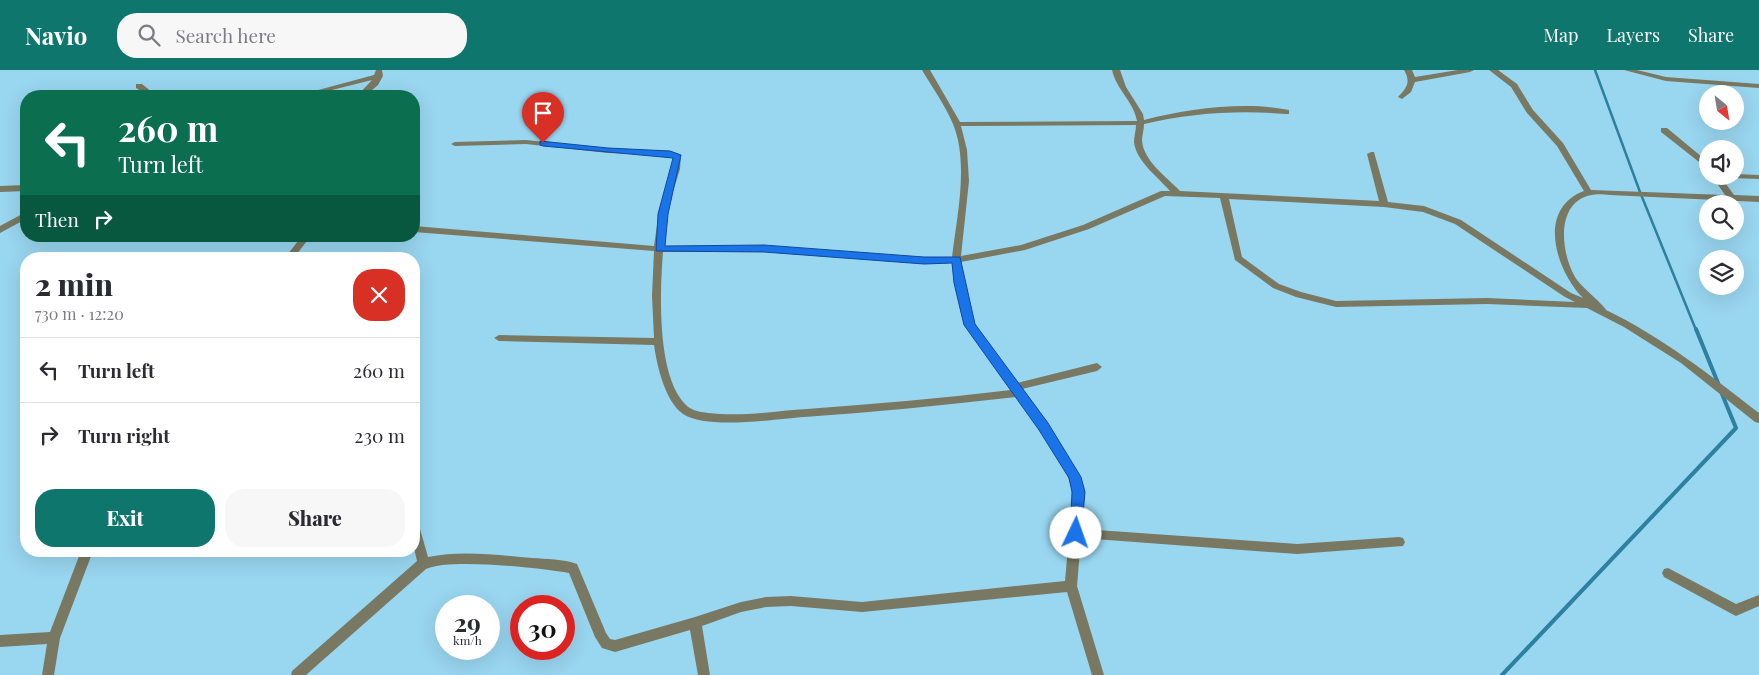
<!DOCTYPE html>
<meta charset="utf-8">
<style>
body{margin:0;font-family:"Playfair Display",serif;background:#f7f7f7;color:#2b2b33;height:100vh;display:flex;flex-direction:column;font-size:19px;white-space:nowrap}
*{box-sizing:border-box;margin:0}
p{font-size:16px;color:#7c7c81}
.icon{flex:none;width:28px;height:28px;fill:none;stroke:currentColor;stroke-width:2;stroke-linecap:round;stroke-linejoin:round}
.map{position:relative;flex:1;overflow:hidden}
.panel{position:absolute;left:20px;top:182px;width:400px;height:305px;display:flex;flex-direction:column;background:#fff;border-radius:20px;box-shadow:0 5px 20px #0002}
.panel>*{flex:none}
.guide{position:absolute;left:20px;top:20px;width:400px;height:152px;border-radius:20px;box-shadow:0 5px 20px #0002;background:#0b6e4f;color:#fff;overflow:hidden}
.needle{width:32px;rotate:150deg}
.buttons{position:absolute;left:1699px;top:15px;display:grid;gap:10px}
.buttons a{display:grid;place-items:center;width:45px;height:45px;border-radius:50%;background:#fff;box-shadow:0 5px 20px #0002;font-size:25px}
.speed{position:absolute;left:435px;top:525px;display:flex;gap:10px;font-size:25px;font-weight:700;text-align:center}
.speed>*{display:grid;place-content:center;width:65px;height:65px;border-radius:50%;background:#fff;box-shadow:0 5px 20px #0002;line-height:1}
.speed small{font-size:12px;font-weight:400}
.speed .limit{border:8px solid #d22;background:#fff;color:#111}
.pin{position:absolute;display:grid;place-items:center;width:42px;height:42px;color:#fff;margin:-51px -21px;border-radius:50% 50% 50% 0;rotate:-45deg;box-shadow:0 0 5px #0007}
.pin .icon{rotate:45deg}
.me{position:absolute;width:55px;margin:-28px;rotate:3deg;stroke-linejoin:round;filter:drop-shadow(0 0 4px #0008)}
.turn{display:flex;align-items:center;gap:18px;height:105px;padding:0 15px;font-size:22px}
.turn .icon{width:65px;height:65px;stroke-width:2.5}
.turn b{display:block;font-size:35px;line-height:42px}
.then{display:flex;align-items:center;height:48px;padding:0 15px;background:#0003;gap:10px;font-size:19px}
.round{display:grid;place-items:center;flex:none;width:52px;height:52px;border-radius:20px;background:#f7f7f7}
.headline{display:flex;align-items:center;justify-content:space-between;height:85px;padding:0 15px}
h1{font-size:30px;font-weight:800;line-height:38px}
.action{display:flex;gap:10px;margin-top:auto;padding:10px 15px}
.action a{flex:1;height:58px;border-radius:20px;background:#0f766e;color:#fff;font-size:20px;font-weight:800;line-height:58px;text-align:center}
.action a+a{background:#f7f7f7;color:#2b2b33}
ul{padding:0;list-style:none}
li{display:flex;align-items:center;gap:15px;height:65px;padding:0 15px;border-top:1px solid #e1e1e2}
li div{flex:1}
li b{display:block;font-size:19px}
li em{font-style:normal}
header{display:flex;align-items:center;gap:30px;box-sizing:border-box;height:70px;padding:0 25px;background:#0f766e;color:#fff}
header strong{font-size:24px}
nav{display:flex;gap:28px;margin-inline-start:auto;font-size:18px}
.search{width:350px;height:45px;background:#f7f7f7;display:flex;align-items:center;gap:12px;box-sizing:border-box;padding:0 18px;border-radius:20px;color:#7c7c81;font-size:19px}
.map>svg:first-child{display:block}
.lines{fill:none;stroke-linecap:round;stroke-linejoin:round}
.stream-far1{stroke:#2d809f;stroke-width:2.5}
.stream{stroke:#2d809f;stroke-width:4}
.minor{fill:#797862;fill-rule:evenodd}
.route{fill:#1a73e8;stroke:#114b97}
</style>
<header>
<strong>Navio</strong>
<div class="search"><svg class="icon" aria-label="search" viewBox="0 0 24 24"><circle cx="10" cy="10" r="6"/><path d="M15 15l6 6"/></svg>Search here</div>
<nav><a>Map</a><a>Layers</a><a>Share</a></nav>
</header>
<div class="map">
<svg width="1759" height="605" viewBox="0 0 1759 605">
<rect width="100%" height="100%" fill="#99d6f0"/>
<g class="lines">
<path class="stream-far1" d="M1595 0 1640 122 1696 260"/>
<path class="stream" d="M1696 259 1718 313
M1502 605 1736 358 1722 324"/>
<path class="minor" d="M376 0H382L383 6 378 15 365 26H357L372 10 308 26H296L374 5Z
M922 0H930L960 52 1137 51C1134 32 1116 19 1112 0H1120L1126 17 1143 44 1144 50C1188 39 1244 31 1289 40V44H1286C1238 40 1191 43 1144 54 1144 60 1142 65 1142 70 1143 91 1167 107 1180 121L1379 131 1367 84 1371 82H1374L1388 132 1424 136 1461 150 1571 223 1583 228C1556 201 1536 139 1584 121L1557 76 1527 43 1511 17 1489 0H1498L1517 14 1533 40 1563 73 1591 120 1725 125 1712 106H1720L1734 125 1759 126V132L1610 125C1602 124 1594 124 1587 126 1554 137 1562 188 1577 210 1583 218 1605 236 1606 240 1662 267 1710 305 1759 343V353L1755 352 1681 293 1624 257 1587 238 1487 234 1336 237 1296 227 1273 218 1235 190 1220 128 1165 126 1089 159 1025 180 961 192 964 213 974 254 1017 313 1097 293 1102 297 1097 301 1022 319 1047 353 1080 407 1085 422 1082 459 1297 474 1399 467 1403 468 1405 472 1403 476 1297 484 1081 468 1077 516 1104 605H1092L1067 522 862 542 791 536 766 537 741 542 702 556 710 605H698L690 560 615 582 602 578 595 567 569 503C540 498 450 488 426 499L306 605H291L292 601 417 491 414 478V454L418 456 420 459 428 487C461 480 498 485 532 488 546 489 563 489 577 494L606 563 610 569 615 570 695 547 741 532 766 527 791 526 862 532 1065 511 1073 422C1065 390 1036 354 1016 327 946 335 875 342 804 347 775 349 707 360 683 344 665 331 657 296 654 275L499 271 494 268 499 265 654 268 652 226 654 181 414 162V156L654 176 659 141 670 106 674 88 668 85 608 83 526 74 455 76 451 74 455 72 526 70 608 79 670 81 681 85 680 99 667 141 663 176H764L924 188 952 187C957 146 969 93 953 54 945 35 932 17 922 0ZM1136 55C1136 61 1134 66 1134 72 1136 91 1158 107 1170 121H1161L1083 155 1021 175 961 186 969 111 967 80 961 56ZM1229 129 1384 137 1423 142 1455 154 1565 227 1575 232 1487 228 1336 231 1301 222 1279 214 1242 187ZM663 182H764L924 194 952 193 954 213 964 255 1011 320C943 328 875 334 807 339 774 341 741 347 708 343 701 342 693 341 687 336 656 308 660 221 663 182Z
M1404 0H1412L1415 7 1458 0H1474L1470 2 1415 12 1411 22 1402 29 1398 27C1407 18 1411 12 1404 0Z
M1624 0H1637L1666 7 1759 14V18L1666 11Z
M136 14H142L157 26H149L136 18Z
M1661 58H1667L1708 92V99L1661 62Z
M1735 104 1759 105V109L1732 108 1728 106H1735Z
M26 115V121L0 122V116Z
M26 142V149L0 163V156Z
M302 166 310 167 293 189H284Z
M81 481H93L60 568 54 605H42L47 574 0 577V565L50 562Z
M1668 498 1736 534 1759 525V536L1736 546 1732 544 1664 507 1662 503 1664 499Z"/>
</g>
<path class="route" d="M540 71 608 78 670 81 681 85 668 144 665 176 764 175 924 187H960L975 254 1048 353 1081 407 1085 422 1081 467H1072L1070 463 1072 422 1069 408 1039 360 964 255 954 213 952 193 924 194 764 182 656 181 658 144 673 88 543 76 540 75Z"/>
</svg>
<div class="buttons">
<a><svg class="needle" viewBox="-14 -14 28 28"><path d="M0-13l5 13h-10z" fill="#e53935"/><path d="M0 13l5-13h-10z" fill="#7c7c81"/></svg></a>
<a><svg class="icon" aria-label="sound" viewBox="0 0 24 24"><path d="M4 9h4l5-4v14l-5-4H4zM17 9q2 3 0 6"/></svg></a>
<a><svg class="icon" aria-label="search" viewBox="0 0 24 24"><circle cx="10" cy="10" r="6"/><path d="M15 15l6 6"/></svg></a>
<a><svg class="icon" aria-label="layers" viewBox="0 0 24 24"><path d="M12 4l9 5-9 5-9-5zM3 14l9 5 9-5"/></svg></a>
</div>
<div class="speed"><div>29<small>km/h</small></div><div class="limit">30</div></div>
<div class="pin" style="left:543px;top:73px;background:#d93025"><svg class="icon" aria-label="arrive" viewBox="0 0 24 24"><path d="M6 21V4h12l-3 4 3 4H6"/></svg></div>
<svg class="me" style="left:1076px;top:463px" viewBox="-20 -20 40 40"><circle r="19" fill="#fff"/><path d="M0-13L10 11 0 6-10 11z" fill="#1a73e8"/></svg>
<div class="guide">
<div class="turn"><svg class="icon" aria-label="left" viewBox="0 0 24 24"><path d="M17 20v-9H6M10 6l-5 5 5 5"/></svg><div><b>260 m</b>Turn left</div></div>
<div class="then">Then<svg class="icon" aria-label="right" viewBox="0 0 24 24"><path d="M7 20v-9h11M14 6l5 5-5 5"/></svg></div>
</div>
<section class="panel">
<div class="headline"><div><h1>2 min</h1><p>730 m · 12:20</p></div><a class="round" style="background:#d93025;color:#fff"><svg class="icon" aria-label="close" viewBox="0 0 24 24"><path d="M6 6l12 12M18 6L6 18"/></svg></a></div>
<ul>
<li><svg class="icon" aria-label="left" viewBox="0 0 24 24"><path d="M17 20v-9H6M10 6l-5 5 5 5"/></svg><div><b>Turn left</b></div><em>260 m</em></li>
<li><svg class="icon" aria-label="right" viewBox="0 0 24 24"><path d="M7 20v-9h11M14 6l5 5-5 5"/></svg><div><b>Turn right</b></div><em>230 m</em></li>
</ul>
<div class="action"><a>Exit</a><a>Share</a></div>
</section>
</div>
